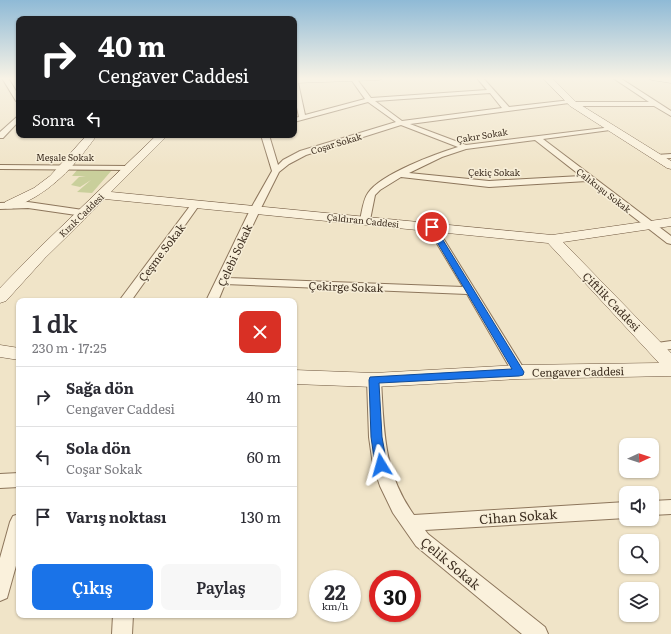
<!DOCTYPE html>
<html lang="tr">
<meta charset="utf-8">
<style>
body{margin:0;font-family:Literata,serif;background:#f7f7f7;color:#2b2b33;height:100vh;display:flex;flex-direction:column;font-size:15px;white-space:nowrap}
*{box-sizing:border-box;margin:0}
p{font-size:13px;color:#7c7c81}
.icon{flex:none;width:22px;height:22px;fill:none;stroke:currentColor;stroke-width:2;stroke-linecap:round;stroke-linejoin:round}
.map{position:relative;flex:1;overflow:hidden}
.panel{position:absolute;left:16px;top:298px;width:281px;height:320px;display:flex;flex-direction:column;background:#fff;border-radius:8px;box-shadow:0 1px 3px #0004}
.panel>*{flex:none}
.guide{position:absolute;left:16px;top:16px;width:281px;height:122px;border-radius:8px;box-shadow:0 1px 3px #0004;background:#202124;color:#fff;overflow:hidden}
.needle{width:26px;rotate:87deg}
.buttons{position:absolute;left:619px;top:438px;display:grid;gap:8px}
.buttons a{display:grid;place-items:center;width:40px;height:40px;border-radius:8px;background:#fff;box-shadow:0 1px 3px #0004;font-size:20px}
.speed{position:absolute;left:309px;top:570px;display:flex;gap:8px;font-size:20px;font-weight:700;text-align:center}
.speed>*{display:grid;place-content:center;width:52px;height:52px;border-radius:50%;background:#fff;box-shadow:0 1px 3px #0004;line-height:1}
.speed small{font-size:10px;font-weight:400}
.speed .limit{border:6px solid #d22;background:#fff;color:#111}
.pin{position:absolute;display:grid;place-items:center;width:34px;height:34px;color:#fff;margin:-17px;border:2px solid #fff;border-radius:50%;box-shadow:0 1px 4px #0007}
.me{position:absolute;width:44px;margin:-22px;rotate:352deg;stroke-linejoin:round;filter:drop-shadow(0 0 3px #0008)}
.turn{display:flex;align-items:center;gap:14px;height:84px;padding:0 16px;font-size:18px}
.turn .icon{width:52px;height:52px;stroke-width:2.5}
.turn b{display:block;font-size:28px;line-height:34px}
.then{display:flex;align-items:center;height:38px;padding:0 16px;background:#0003;gap:8px;font-size:15px}
.round{display:grid;place-items:center;flex:none;width:42px;height:42px;border-radius:8px;background:#f7f7f7}
.overview{display:flex;align-items:center;justify-content:space-between;height:68px;padding:0 16px}
h1{font-size:24px;font-weight:600;line-height:30px}
.cta{display:flex;gap:8px;margin-top:auto;padding:8px 16px}
.cta a{flex:1;height:46px;border-radius:8px;background:#1a73e8;color:#fff;font-size:16px;font-weight:600;line-height:46px;text-align:center}
.cta a+a{background:#f7f7f7;color:#2b2b33}
ul{padding:0;list-style:none}
li{display:flex;align-items:center;gap:12px;height:60px;padding:0 16px;border-top:1px solid #e1e1e2}
li div{flex:1}
li b{display:block;font-size:15px}
li em{font-style:normal}
.map>svg:first-child{display:block}
.green{fill:#c9cf9b}
.lines{fill:none;stroke-linecap:round;stroke-linejoin:round}
.street-casing{stroke:#8d765c;stroke-width:2}
.secondary-casing{stroke:#6f573f;stroke-width:1}
.street{fill:#faf1dc;fill-rule:evenodd}
.secondary{fill:#faf1dc;fill-rule:evenodd}
.route{fill:#1a73e8;stroke:#114b97}
.labels{text-anchor:middle;dominant-baseline:central;stroke-width:3;stroke-linejoin:round;paint-order:stroke}
.far-street-label{font-size:9px;fill:#3d2e20;stroke:#f7eed8}
.street-label{font-size:11px;fill:#3d2e20;stroke:#f7eed8}
.near-street-label{font-size:13px;fill:#3d2e20;stroke:#f7eed8}
</style>
<div class="map">
<svg width="671" height="634" viewBox="0 0 671 634">
<rect width="100%" height="100%" fill="#f0e4c8"/>
<path class="green" d="M78 169 112 170 92 193 77 192 91 180 80 187 71 185 79 177 86 176H72Z"/>
<g class="lines">
<g class="street-casing">
<path id="street" d="M2 78H8L19 96V103L16 101Z
M294 78H297L305 115 365 99 350 78H356L371 98 487 90 477 78H483L509 107 571 100V102L569 103 410 124 466 145 612 127 613 128 610 130 543 139 671 236V244L667 243 587 181 489 187 401 177 380 190 375 195 370 220 365 223 362 222 360 220C362 212 363 200 368 193 381 174 435 154 458 147L401 125 306 155 289 164 279 172 260 210 228 278 463 287 427 227 432 224 435 225 526 372 524 375 519 377 514 375 467 294 225 284 218 301H206L250 210 272 171 261 135H269L278 165 283 160 300 151 396 122 368 102 294 122V118L299 117 294 93ZM490 93 502 108 402 121 375 101ZM535 140 581 176 489 181 409 173 442 157 466 149Z
M613 78H620L671 111V116L654 106H573L570 104 573 102H649Z
M19 115V121L3 138H0V132Z
M671 154V158L656 159 652 157 656 155Z
M0 165 129 166 133 168 129 170 0 169Z
M196 201 200 204 131 301H119L193 202Z
M28 202 83 210 88 213 83 216 28 208 0 209V203Z
M671 341V349L655 351 650 350 649 347 650 344Z
M374 375 379 377 381 380C384 430 383 472 414 515L626 502V518L425 530 428 534 545 627 548 634H522L416 546 393 513 380 486 373 465 369 437 367 380 369 377Z
M19 473V487L0 488V474Z
M671 500V514L652 515V501Z
M19 514V555L7 598 0 601V558L10 522 13 516Z
M113 615H133L132 634H112Z"/>
</g>
<g class="secondary-casing">
<path id="secondary" d="M383 78 379 80 294 83V79Z
M543 78H552L576 102 671 161V169L667 168 570 106Z
M648 78 671 79V83L652 80Z
M87 135H97C77 163 56 187 26 202 19 206 13 210 5 208L4 205 5 202 34 188 50 176Z
M157 135H168L111 192 552 235 671 218V226L563 242 671 353V376L519 379 374 387 294 384V370L374 373 519 365 659 363 548 243 105 199 45 258 6 301 0 303V288L35 252Z
M0 345 19 348V360L0 357Z"/>
</g>
<use href="#street" class="street"/>
<use href="#secondary" class="secondary"/>
</g>
<linearGradient id="sky" x2="0" y2="1"><stop stop-color="#8fbad6"/><stop offset="0.47" stop-color="#f8f3e6"/><stop offset="1" stop-color="#f8f3e6" stop-opacity="0"/></linearGradient>
<rect width="671" height="167" fill="url(#sky)"/>
<path class="route" d="M429 225H432L435 227 524 372 523 375 519 376 379 383 382 437 387 465 385 468 381 470 376 468 375 465 371 437 369 380 370 377 512 369 428 227Z"/>
<g class="labels">
<g class="far-street-label">
<text transform="translate(482 135) rotate(-9)">Çakır Sokak</text>
<text transform="translate(336 143) rotate(-17)">Coşar Sokak</text>
<text x="65" y="157">Meşale Sokak</text>
<text x="494" y="172">Çekiç Sokak</text>
<text transform="translate(604 190) rotate(38)">Çalıkuşu Sokak</text>
<text transform="translate(81 215) rotate(-44)">Kızık Caddesi</text>
<text transform="translate(363 220) rotate(6)">Çaldıran Caddesi</text>
</g>
<g class="street-label">
<text transform="translate(161 252) rotate(-53)">Çeşme Sokak</text>
<text transform="translate(234 255) rotate(-65)">Çelebi Sokak</text>
<text transform="translate(346 286) rotate(2)">Çekirge Sokak</text>
<text transform="translate(612 301) rotate(46)">Çiftlik Caddesi</text>
<text transform="translate(578 371) rotate(-1)">Cengaver Caddesi</text>
</g>
<g class="near-street-label">
<text transform="translate(518 516) rotate(-4)">Cihan Sokak</text>
<text transform="translate(451 563) rotate(40)">Çelik Sokak</text>
</g>
</g>
</svg>
<div class="buttons">
<a><svg class="needle" viewBox="-14 -14 28 28"><path d="M0-13l5 13h-10z" fill="#e53935"/><path d="M0 13l5-13h-10z" fill="#7c7c81"/></svg></a>
<a><svg class="icon" aria-label="sound" viewBox="0 0 24 24"><path d="M4 9h4l5-4v14l-5-4H4zM17 9q2 3 0 6"/></svg></a>
<a><svg class="icon" aria-label="search" viewBox="0 0 24 24"><circle cx="10" cy="10" r="6"/><path d="M15 15l6 6"/></svg></a>
<a><svg class="icon" aria-label="layers" viewBox="0 0 24 24"><path d="M12 4l9 5-9 5-9-5zM3 14l9 5 9-5"/></svg></a>
</div>
<div class="speed"><div>22<small>km/h</small></div><div class="limit">30</div></div>
<div class="pin" style="left:432px;top:227px;background:#d93025"><svg class="icon" aria-label="arrive" viewBox="0 0 24 24"><path d="M6 21V4h12l-3 4 3 4H6"/></svg></div>
<svg class="me" style="left:381px;top:465px" viewBox="-20 -20 40 40"><path d="M0-17L14 15 0 8-14 15z" fill="#1a73e8" stroke="#fff" stroke-width="4"/></svg>
<div class="guide">
<div class="turn"><svg class="icon" aria-label="right" viewBox="0 0 24 24"><path d="M7 20v-9h11M14 6l5 5-5 5"/></svg><div><b>40 m</b>Cengaver Caddesi</div></div>
<div class="then">Sonra<svg class="icon" aria-label="left" viewBox="0 0 24 24"><path d="M17 20v-9H6M10 6l-5 5 5 5"/></svg></div>
</div>
<section class="panel">
<div class="overview"><div><h1>1 dk</h1><p>230 m · 17:25</p></div><a class="round" style="background:#d93025;color:#fff"><svg class="icon" aria-label="close" viewBox="0 0 24 24"><path d="M6 6l12 12M18 6L6 18"/></svg></a></div>
<ul>
<li><svg class="icon" aria-label="right" viewBox="0 0 24 24"><path d="M7 20v-9h11M14 6l5 5-5 5"/></svg><div><b>Sağa dön</b><p>Cengaver Caddesi</p></div><em>40 m</em></li>
<li><svg class="icon" aria-label="left" viewBox="0 0 24 24"><path d="M17 20v-9H6M10 6l-5 5 5 5"/></svg><div><b>Sola dön</b><p>Coşar Sokak</p></div><em>60 m</em></li>
<li><svg class="icon" aria-label="arrive" viewBox="0 0 24 24"><path d="M6 21V4h12l-3 4 3 4H6"/></svg><div><b>Varış noktası</b></div><em>130 m</em></li>
</ul>
<div class="cta"><a>Çıkış</a><a>Paylaş</a></div>
</section>
</div>
